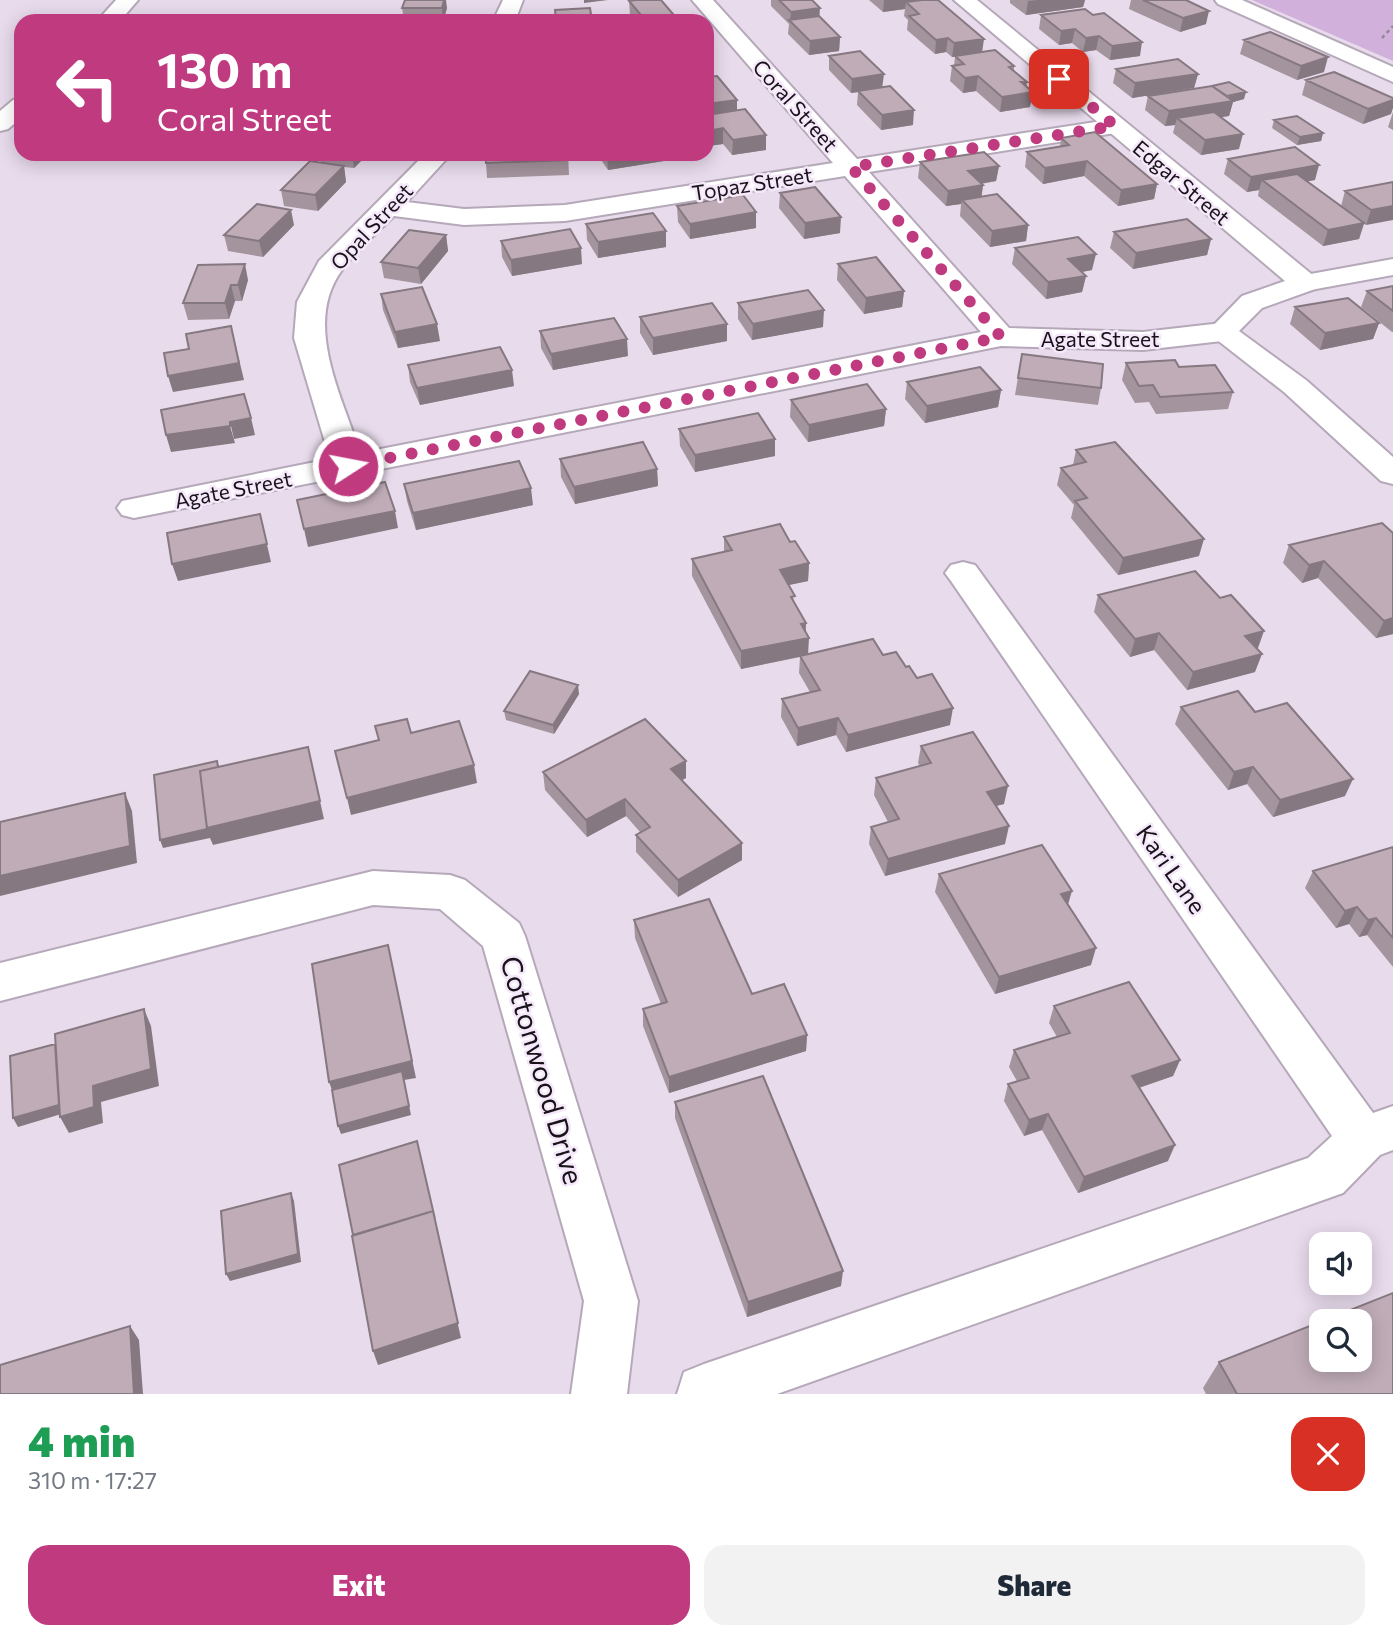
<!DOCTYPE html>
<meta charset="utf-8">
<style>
body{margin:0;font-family:Commissioner,sans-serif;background:#f2f2f3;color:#1f2937;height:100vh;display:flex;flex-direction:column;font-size:26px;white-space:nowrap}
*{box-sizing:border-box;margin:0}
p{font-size:23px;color:#747a83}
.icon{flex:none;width:38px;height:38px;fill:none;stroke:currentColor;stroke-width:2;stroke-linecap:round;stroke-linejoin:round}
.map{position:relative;height:1394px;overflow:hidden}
.details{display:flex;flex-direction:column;background:#fff;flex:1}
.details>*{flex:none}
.guide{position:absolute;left:14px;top:14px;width:700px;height:147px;border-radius:21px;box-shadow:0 4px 18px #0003;background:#bf3a7f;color:#fff;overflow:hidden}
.tools{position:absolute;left:1309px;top:1232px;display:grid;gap:14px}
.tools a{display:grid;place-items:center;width:63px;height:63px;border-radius:14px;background:#fff;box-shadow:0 4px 18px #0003;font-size:35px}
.pin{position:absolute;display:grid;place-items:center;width:60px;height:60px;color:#fff;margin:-30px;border-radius:14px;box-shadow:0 4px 10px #0006}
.me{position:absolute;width:77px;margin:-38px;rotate:79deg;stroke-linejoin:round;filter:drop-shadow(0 0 5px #0008)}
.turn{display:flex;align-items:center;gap:24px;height:147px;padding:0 28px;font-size:32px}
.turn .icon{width:91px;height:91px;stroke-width:2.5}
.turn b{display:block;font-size:49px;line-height:60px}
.round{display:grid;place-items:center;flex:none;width:74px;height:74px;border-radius:21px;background:#f2f2f3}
.head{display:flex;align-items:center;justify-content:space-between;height:119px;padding:0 28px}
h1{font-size:42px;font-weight:800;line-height:52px;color:#1e9e55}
.button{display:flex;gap:14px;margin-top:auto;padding:14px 28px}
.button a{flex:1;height:80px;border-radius:21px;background:#bf3a7f;color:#fff;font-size:28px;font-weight:800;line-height:80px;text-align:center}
.button a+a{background:#f2f2f3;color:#1f2937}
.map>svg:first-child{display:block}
.green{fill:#d1b1db}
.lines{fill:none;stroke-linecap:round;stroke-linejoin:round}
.street-casing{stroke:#b5a8b9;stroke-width:4}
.secondary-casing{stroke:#b5a8b9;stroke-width:4}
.path{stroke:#908793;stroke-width:2.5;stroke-dasharray:3.5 3.5;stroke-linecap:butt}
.street{fill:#fff;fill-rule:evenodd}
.secondary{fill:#fff;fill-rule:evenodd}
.wall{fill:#a4949d}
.shaded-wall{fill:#867880}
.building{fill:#bfacb7;stroke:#867880;stroke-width:2;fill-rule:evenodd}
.route{stroke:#bf3a7f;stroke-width:12;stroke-dasharray:0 21.6}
.labels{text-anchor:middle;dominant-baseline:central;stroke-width:5;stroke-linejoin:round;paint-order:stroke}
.far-street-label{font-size:21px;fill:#171319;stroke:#f5e8fa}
.street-label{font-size:24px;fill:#171319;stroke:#f5e8fa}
.near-street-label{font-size:28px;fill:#171319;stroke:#f5e8fa}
</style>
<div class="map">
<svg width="1393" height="1394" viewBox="0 0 1393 1394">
<rect width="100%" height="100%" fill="#e8dbec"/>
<path class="green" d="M1252 0H1393V61Z"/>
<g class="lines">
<g class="street-casing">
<path id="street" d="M503 0H523L515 21H493Z
M692 0H713L857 159 1115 119 1123 121 1127 126 1123 131 1115 133 869 172 1009 328 1143 332 1222 323 1232 326 1237 332 1232 338 1222 341 1143 350 1001 346 134 518 122 515 117 508 122 501 330 459 294 338 297 302 319 261 425 154H451L407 202 464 209 565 205 833 163ZM845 176 981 332 360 453C343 397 302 324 342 270 356 250 377 233 394 216L464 225 565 221Z
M1215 0H1242L1393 67V82L1218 4Z
M1393 259V275L1305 291 1295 289 1291 283 1295 277 1305 275Z
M963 562 975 565 1373 1113 1393 1106V1150L1380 1155 1343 1193 777 1394H677L684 1372 704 1364 1308 1158 1332 1136 951 581 945 573 951 565Z
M373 871 450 875 465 880 519 923 525 936 638 1301 627 1394H571L584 1301 483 946 440 909 373 905 0 1001V963Z"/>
</g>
<g class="secondary-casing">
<path id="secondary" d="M116 0H138L120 21H97Z
M954 0H977L1315 277 1319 283 1315 289 1262 308 1239 331 1306 380 1393 457V484L1381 481 1284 392 1207 332 1242 296 1285 281Z
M21 98V118L8 129 0 131V111L13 100Z"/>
</g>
<path class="path" d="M1382 38 1393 26"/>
<use href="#street" class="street"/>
<use href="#secondary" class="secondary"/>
</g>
<path class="wall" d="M771 0H812L820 17 840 37 839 51 809 55 788 34 789 24 771 6Z
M869 0H938L982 52 1014 66V71L1026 87 1030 107 1000 112 976 91 963 93 950 81 952 66H954L955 57H952L946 52 935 54 907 30 908 20 904 16 905 9 883 12Z
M1010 0H1085L1083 7 1026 15 1010 3Z
M1131 0H1186L1206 24 1180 32 1129 9Z
M629 1 679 21H635L630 15Z
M402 8H447L444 19 448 21H404Z
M1085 9 1140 56 1110 60 1096 50 1083 52 1072 43 1059 45 1039 29 1041 15Z
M1244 40 1324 72 1297 80 1240 54Z
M829 56 883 87 913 125 881 130 857 105 858 92 851 93 829 70Z
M1116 69 1198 74 1194 88 1132 98 1113 83Z
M707 77 737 111 766 150 732 155 723 144 708 146 707 145Z
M1306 80 1391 114 1363 124 1302 95Z
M1148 96 1244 99 1233 102 1229 116 1220 117 1239 149 1201 155 1173 133 1175 125 1165 126 1145 110Z
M1393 112V130L1388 127Z
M1274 120 1323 133 1321 141 1297 145 1272 128Z
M1061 138 1157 184 1154 199 1118 206 1084 176 1043 184 1025 167 1027 152 1060 147Z
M320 154H368L354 168 344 167 346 182 318 211 284 206 281 190 321 163Z
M568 154 569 175 487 178 486 163Z
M597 154H670V160L608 170Z
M1228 159 1315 180 1307 181 1341 206 1345 191 1393 182 1366 225 1364 224 1359 239 1323 246 1258 196 1259 190 1247 192 1224 174Z
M920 162 999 166 996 181 981 184 983 185 981 197 1028 225 1026 241 990 247 960 216 961 204 946 206 918 178Z
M780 193 840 233 804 239 779 208Z
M677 206 756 228 690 239 678 222Z
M586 224 666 231V247L598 258 587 240Z
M294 225 263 257 228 251 224 235Z
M1114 232 1211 239 1207 255 1133 269 1110 248Z
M446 235 448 251 421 284 384 278 381 262Z
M501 241 582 264 512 276 502 257Z
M1015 248 1092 270 1082 272 1086 276 1082 292 1046 299 1012 264Z
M838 264 904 291 902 307 864 314 837 280Z
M198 265 248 280 242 301H235L229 319 188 320 183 303Z
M1393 286V332H1392L1361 307 1367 291Z
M381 294 440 341 398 348 383 310Z
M738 303 823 327 752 340 738 319Z
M1295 307 1379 323 1373 339 1320 350 1290 324Z
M640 317 727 324V341L653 355 640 333Z
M540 331 628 356 553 370 541 348Z
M1022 354 1101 388 1098 405 1015 395Z
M1126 363 1179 367 1233 392 1228 409 1156 414 1149 402 1135 403 1122 380Z
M408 365 514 386 420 405 410 382Z
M907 382 1001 390 998 407 925 423 905 399Z
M791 400 886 409 884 426 808 442 790 417Z
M679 429 775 456 695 472 680 446Z
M1076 450 1199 556 1118 575 1071 518 1074 505 1057 485 1061 468 1073 465Z
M560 459 657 469 658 486 575 504 561 477Z
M404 484 533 505 416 530 407 501Z
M1393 533V634L1376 638 1318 578 1302 583 1283 563 1289 545Z
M724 537 790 542 809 563 808 581 789 585 795 604 806 623V631L808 654 883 655 906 667 917 678 950 725 846 752 836 735 797 746 781 717 782 699 810 692 799 673 800 657 741 669 692 576V559L724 552Z
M1098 595 1258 648 1256 649 1255 672 1187 690 1154 650 1130 657 1094 612Z
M579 694 554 734 506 720 504 711Z
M1181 707 1255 712 1345 796 1273 817 1247 784 1228 790 1175 724Z
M921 746 1004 804 996 806 1005 844 885 876 869 844 871 827 888 822 874 795 876 778 920 766 918 763Z
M543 772 686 778 682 780 742 843V860L678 897 636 852V835L640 832 626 816 587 837 545 790Z
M1393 847V967L1367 935 1359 937 1349 924 1336 928 1305 888 1313 871Z
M939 874 1068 905 1091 965 995 994 935 892Z
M634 920 752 994 807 1035 806 1051 669 1093 643 1026V1009L661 1004 635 938Z
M1054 1006 1180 1060 1173 1076 1139 1088 1168 1161 1078 1193 1042 1130 1024 1136 1004 1101 1008 1084 1017 1081 1009 1067 1014 1050 1057 1037 1049 1023Z
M675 1102 841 1286 747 1317 675 1118Z
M1219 1362 1393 1394H1206L1203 1388Z"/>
<path class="shaded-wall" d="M444 0H446L447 8 443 21 442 8Z
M584 0H608L584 3Z
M884 0H929L906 2 905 9 883 12Z
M1038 0H1085L1083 7 1026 15 1028 1Z
M820 8 819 22H790L791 12Z
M1209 11 1206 24 1180 32 1183 18Z
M1075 29 1072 43 1059 45 1061 31Z
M1099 36 1096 50 1083 52 1086 38Z
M840 37 839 51 809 55 810 41Z
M948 38 946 52 935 54 936 40Z
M984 39 982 53 952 57 954 43Z
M1142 42 1140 56 1110 60 1112 46Z
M1328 57 1324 72 1297 80 1301 66Z
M884 74 882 89 858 91V92L851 93 852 79Z
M1198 74 1194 88 1132 98 1135 83Z
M978 76 976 91 963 93 965 78Z
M1021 82H1027L1025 93 1033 92 1030 107 1000 112 1002 97Z
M1246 92 1244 99 1233 102 1229 116 1183 123 1177 118 1175 125 1165 126 1169 111Z
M737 100V114L707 119V104Z
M1393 100V108L1391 114 1363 124 1368 109Z
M914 110 913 125 881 130 882 115Z
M723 128V144L708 146V131Z
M1323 133 1321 141 1297 145 1300 137Z
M1243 134 1239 149 1201 155 1205 140Z
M766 135V150L732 155 733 140Z
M352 154H368L354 168Z
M615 154H670V160L608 170 607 155Z
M1087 161 1084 176 1043 184 1045 168Z
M1319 165 1315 180 1272 188 1262 180 1259 190 1247 192 1251 177Z
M344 166 346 182 318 211 315 195Z
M999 166 996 181 966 186 968 171Z
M1157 184 1154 199 1118 206 1121 190Z
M983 185 981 201 962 200 961 204 946 206 948 191Z
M1393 206V220L1366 225 1371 210Z
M291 210 294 225 263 257 259 241Z
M756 212V228L690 239V224Z
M841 217 840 233 804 239 805 223Z
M1364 223 1359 239 1323 246 1328 230Z
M1028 225 1026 241 990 247 992 231Z
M666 231V247L598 258V242Z
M446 235 448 251 421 284 418 268Z
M1211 239 1207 255 1133 269 1136 253Z
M581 248 582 264 512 276 511 260Z
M1096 254 1092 270 1065 275 1068 259Z
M245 264 248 280 242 301 238 285Z
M1086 276 1082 292 1046 299 1048 282Z
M231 285 235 301 229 319 225 303Z
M904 291 902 307 864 314 866 298Z
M824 310 823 327 752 340 753 324Z
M1379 323 1373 339 1320 350 1325 333Z
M437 324 440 341 398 348 395 332Z
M727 324V341L653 355V338Z
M231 326 244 380 173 392 168 376Z
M627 339 628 356 553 370 551 354Z
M512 370 514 386 420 405 417 388Z
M1001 390 998 407 925 423 927 406Z
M886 409 884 426 808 442 809 425Z
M251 418 255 435 234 439 230 422Z
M230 426 235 443 171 452 166 435Z
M775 439V456L695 472V455Z
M657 469 658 486 575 504 574 487Z
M531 488 533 505 416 530 413 513Z
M395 511 398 528 308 547 304 529Z
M260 514 271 562 178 581 172 564Z
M1204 539 1199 556 1118 575 1123 558Z
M1324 561 1318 578 1302 583 1309 565Z
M809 563 808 581 779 587 780 570Z
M1393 618V634L1376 638 1384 621Z
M806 623 805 639 809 638 808 655 741 669V651Z
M1264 631 1258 648 1239 653 1245 636Z
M1159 633 1154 650 1130 657 1135 639Z
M1262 654 1255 672 1187 690 1193 672Z
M578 685 579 694 554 734 553 725Z
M953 708 950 725 846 752 848 735Z
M838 718 836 735 797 746 798 728Z
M308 747 324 819 213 845 210 838 163 848 160 840 217 761 220 770Z
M686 761V778L671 786V769Z
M474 765 477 783 351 815 347 798Z
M1253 767 1247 784 1228 790 1234 772Z
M1353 779 1345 796 1273 817 1280 800Z
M1008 786 1004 804 983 809 987 792Z
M125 793 132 811 137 863 0 896V876Z
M625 799 626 816 587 837 586 820Z
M1009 826 1005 844 885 876 888 859Z
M742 843V860L678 897V880Z
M1072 891 1067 908 1061 894Z
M1357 907 1349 924 1336 928 1345 911Z
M1376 918 1367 935 1359 937 1368 920Z
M388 945 416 1078 404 1080 411 1115 341 1134 338 1126 335 1098 329 1082Z
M1096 948 1091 965 995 994 999 977Z
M144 1009 151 1026 159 1086 101 1102 103 1123 69 1133 60 1117 93 1086Z
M807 1035 806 1051 669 1093V1077Z
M1180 1060 1173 1076 1126 1092 1132 1076Z
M63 1104 68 1112 18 1127 13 1118Z
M1048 1114 1042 1130 1024 1136 1029 1120Z
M417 1141 461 1338 378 1365 373 1351Z
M1175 1145 1168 1161 1078 1193 1084 1177Z
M291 1193 294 1201 301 1262 230 1281 226 1274Z
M843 1271 841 1286 747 1317 748 1302Z
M130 1326 139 1340 143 1394H134Z"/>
<path class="building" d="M405 0H444L442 8H402Z
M636 0H661L679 21H646L629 1Z
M779 0H812L820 8 791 12Z
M922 0H938L984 39 954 43 948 38 936 40 909 16 919 14 906 2Z
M1143 0H1186L1209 11 1183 18Z
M590 8 592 21H556L555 10Z
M1085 9 1093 15 1104 13 1142 42 1112 46 1099 36 1086 38 1075 29 1061 31 1041 15Z
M819 16 840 37 810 41 789 20Z
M448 19V21H416V20Z
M1270 32 1328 57 1301 66 1244 40Z
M995 50 1014 66 1009 67 1027 82H1021L1033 92 1002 97 978 76 965 78 952 66 964 64 955 56Z
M860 51 884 74 852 79 829 56Z
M1178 59 1198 74 1135 83 1116 69Z
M1334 72 1393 98V100L1368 109 1306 80Z
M717 76 737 100 707 104V77Z
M1229 82 1246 92 1227 96 1212 86Z
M890 86 914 110 882 115 858 91Z
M1212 86 1233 101 1169 111 1148 96Z
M745 109 766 135 733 140 723 128 708 131 707 129V115Z
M1214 112 1243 134 1205 140 1177 118Z
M1297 116 1323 133 1300 137 1274 120Z
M1095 132 1157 184 1121 190 1087 161 1045 168 1027 152 1069 145 1061 138Z
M1295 147 1319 165 1251 177 1228 159Z
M984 152 999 166 968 171 983 185 948 191 920 162Z
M486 154H568V160L486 163Z
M310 161 344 166 315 195 281 190Z
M1297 174 1364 223 1328 230 1262 180Z
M1393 182V206L1371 210 1345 191Z
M815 187 841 217 805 223 780 193Z
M997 194 1028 225 992 231 962 200Z
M743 195 756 212 690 224 677 206Z
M257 204 291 210 259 241 224 235Z
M653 213 666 231 598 242 586 224Z
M1187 219 1211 239 1136 253 1114 232Z
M570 229 581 248 511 260 501 241Z
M409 230 446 235 418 268 381 262Z
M1078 237 1096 254 1068 259 1086 276 1048 282 1015 248Z
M876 257 904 291 866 298 838 264Z
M245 264 238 285H231L225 303H183L198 265Z
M1393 286V311L1367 291Z
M422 287 437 324 395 332 381 294Z
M808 290 824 310 753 324 738 303Z
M1348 298 1379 323 1325 333 1295 307Z
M712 303 727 324 653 338 640 317Z
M614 318 627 339 551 354 540 331Z
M231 326 239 363 168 376 164 353 189 349 186 334Z
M500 347 512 370 417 388 408 365Z
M1022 354 1103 364 1101 388 1018 378Z
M1175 360 1179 367 1215 365 1233 392 1160 397 1153 385 1139 386 1126 363Z
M980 367 1001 390 927 406 907 382Z
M867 384 886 409 809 425 791 400Z
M244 394 251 418 230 422V426L166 435 161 410Z
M758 413 775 439 695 455 679 429Z
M643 442 657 469 574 487 560 459Z
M1115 442 1204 539 1123 558 1075 501 1087 498 1061 468 1086 462 1076 450Z
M519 461 531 488 413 513 404 484Z
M385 482 395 511 304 529 297 500Z
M260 514 267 544 172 564 167 533Z
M1382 523 1393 533V618L1384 621 1324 561 1309 565 1289 545Z
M780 524 790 542 795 541 809 563 780 570 795 596 791 597 806 623 801 624 809 638 741 651 692 559 732 550 724 537Z
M1195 571 1220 598 1231 595 1264 631 1245 636 1262 654 1193 672 1159 633 1135 639 1098 595Z
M873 639 883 655 896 652 906 667 909 666 917 678 932 674 953 708 848 735 838 718 798 728 782 699 820 690 800 656Z
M530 671 578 685 553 725 504 711Z
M1238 691 1255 712 1287 703 1353 779 1280 800 1253 767 1234 772 1181 707Z
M407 719 411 733 459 721 474 765 347 798 335 751 379 740 375 726Z
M645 719 686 761 671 769 742 843 678 880 636 835 650 827 625 799 586 820 543 772Z
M973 732 1008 786 987 792 1009 826 888 859 871 827 899 819 876 778 931 763 921 746Z
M308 747 320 801 207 828 200 771Z
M217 761 218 767 200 771 207 829 160 840 154 775Z
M125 793 130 846 0 876V822Z
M1042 845 1072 891 1061 894 1096 948 999 977 939 874Z
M1393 847V938L1376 918 1368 920 1357 907 1345 911 1313 871Z
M709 899 752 994 784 984 807 1035 669 1077 643 1009 667 1002 634 920Z
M388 945 412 1061 329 1082 312 964Z
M1129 982 1180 1060 1132 1076 1175 1145 1084 1177 1048 1114 1029 1120 1008 1084 1029 1078 1014 1050 1070 1033 1054 1006Z
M144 1009 151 1069 93 1086 94 1107 60 1117 55 1034Z
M55 1044 59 1105 13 1118 10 1056Z
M402 1071 409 1106 338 1126 332 1090Z
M763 1076 843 1271 748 1302 675 1102Z
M417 1141 435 1219 433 1211 353 1235 339 1165Z
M291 1193 298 1254 226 1274 221 1211Z
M433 1211 458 1323 373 1351 352 1236Z
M1393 1293V1394H1237L1219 1362ZM1321 1321H1360V1360H1321Z
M130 1326 134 1394H0V1365Z"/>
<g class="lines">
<path class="route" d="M348 466 1001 337 851 167 1115 126 1059 79"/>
</g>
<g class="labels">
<g class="far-street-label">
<text transform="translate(796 105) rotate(48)">Coral Street</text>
<text transform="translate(1182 182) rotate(40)">Edgar Street</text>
<text transform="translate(752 183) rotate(-9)">Topaz Street</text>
<text transform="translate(371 226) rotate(-47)">Opal Street</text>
<text x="1100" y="338">Agate Street</text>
<text transform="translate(233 489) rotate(-11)">Agate Street</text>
</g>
<g class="street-label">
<text transform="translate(1172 869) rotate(55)">Kari Lane</text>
</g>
<g class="near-street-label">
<text transform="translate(543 1070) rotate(74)">Cottonwood Drive</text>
</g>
</g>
</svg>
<div class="tools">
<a><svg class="icon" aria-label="sound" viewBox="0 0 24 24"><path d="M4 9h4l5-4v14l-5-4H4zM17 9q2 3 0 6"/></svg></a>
<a><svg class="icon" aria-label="search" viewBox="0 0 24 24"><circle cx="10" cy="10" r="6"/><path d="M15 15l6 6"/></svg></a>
</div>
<div class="pin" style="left:1059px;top:79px;background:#d93025"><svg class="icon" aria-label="arrive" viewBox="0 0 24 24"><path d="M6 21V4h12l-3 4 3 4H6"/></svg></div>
<svg class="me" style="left:348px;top:466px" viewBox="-20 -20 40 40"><circle r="17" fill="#bf3a7f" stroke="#fff" stroke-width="3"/><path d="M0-11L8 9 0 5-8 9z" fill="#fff"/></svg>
<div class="guide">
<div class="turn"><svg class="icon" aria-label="left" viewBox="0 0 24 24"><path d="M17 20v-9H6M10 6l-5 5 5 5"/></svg><div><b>130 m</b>Coral Street</div></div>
</div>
</div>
<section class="details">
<div class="head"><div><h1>4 min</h1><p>310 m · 17:27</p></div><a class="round" style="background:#d93025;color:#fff"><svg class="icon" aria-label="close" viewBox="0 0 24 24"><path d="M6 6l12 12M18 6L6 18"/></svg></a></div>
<div class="button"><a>Exit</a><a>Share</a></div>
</section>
